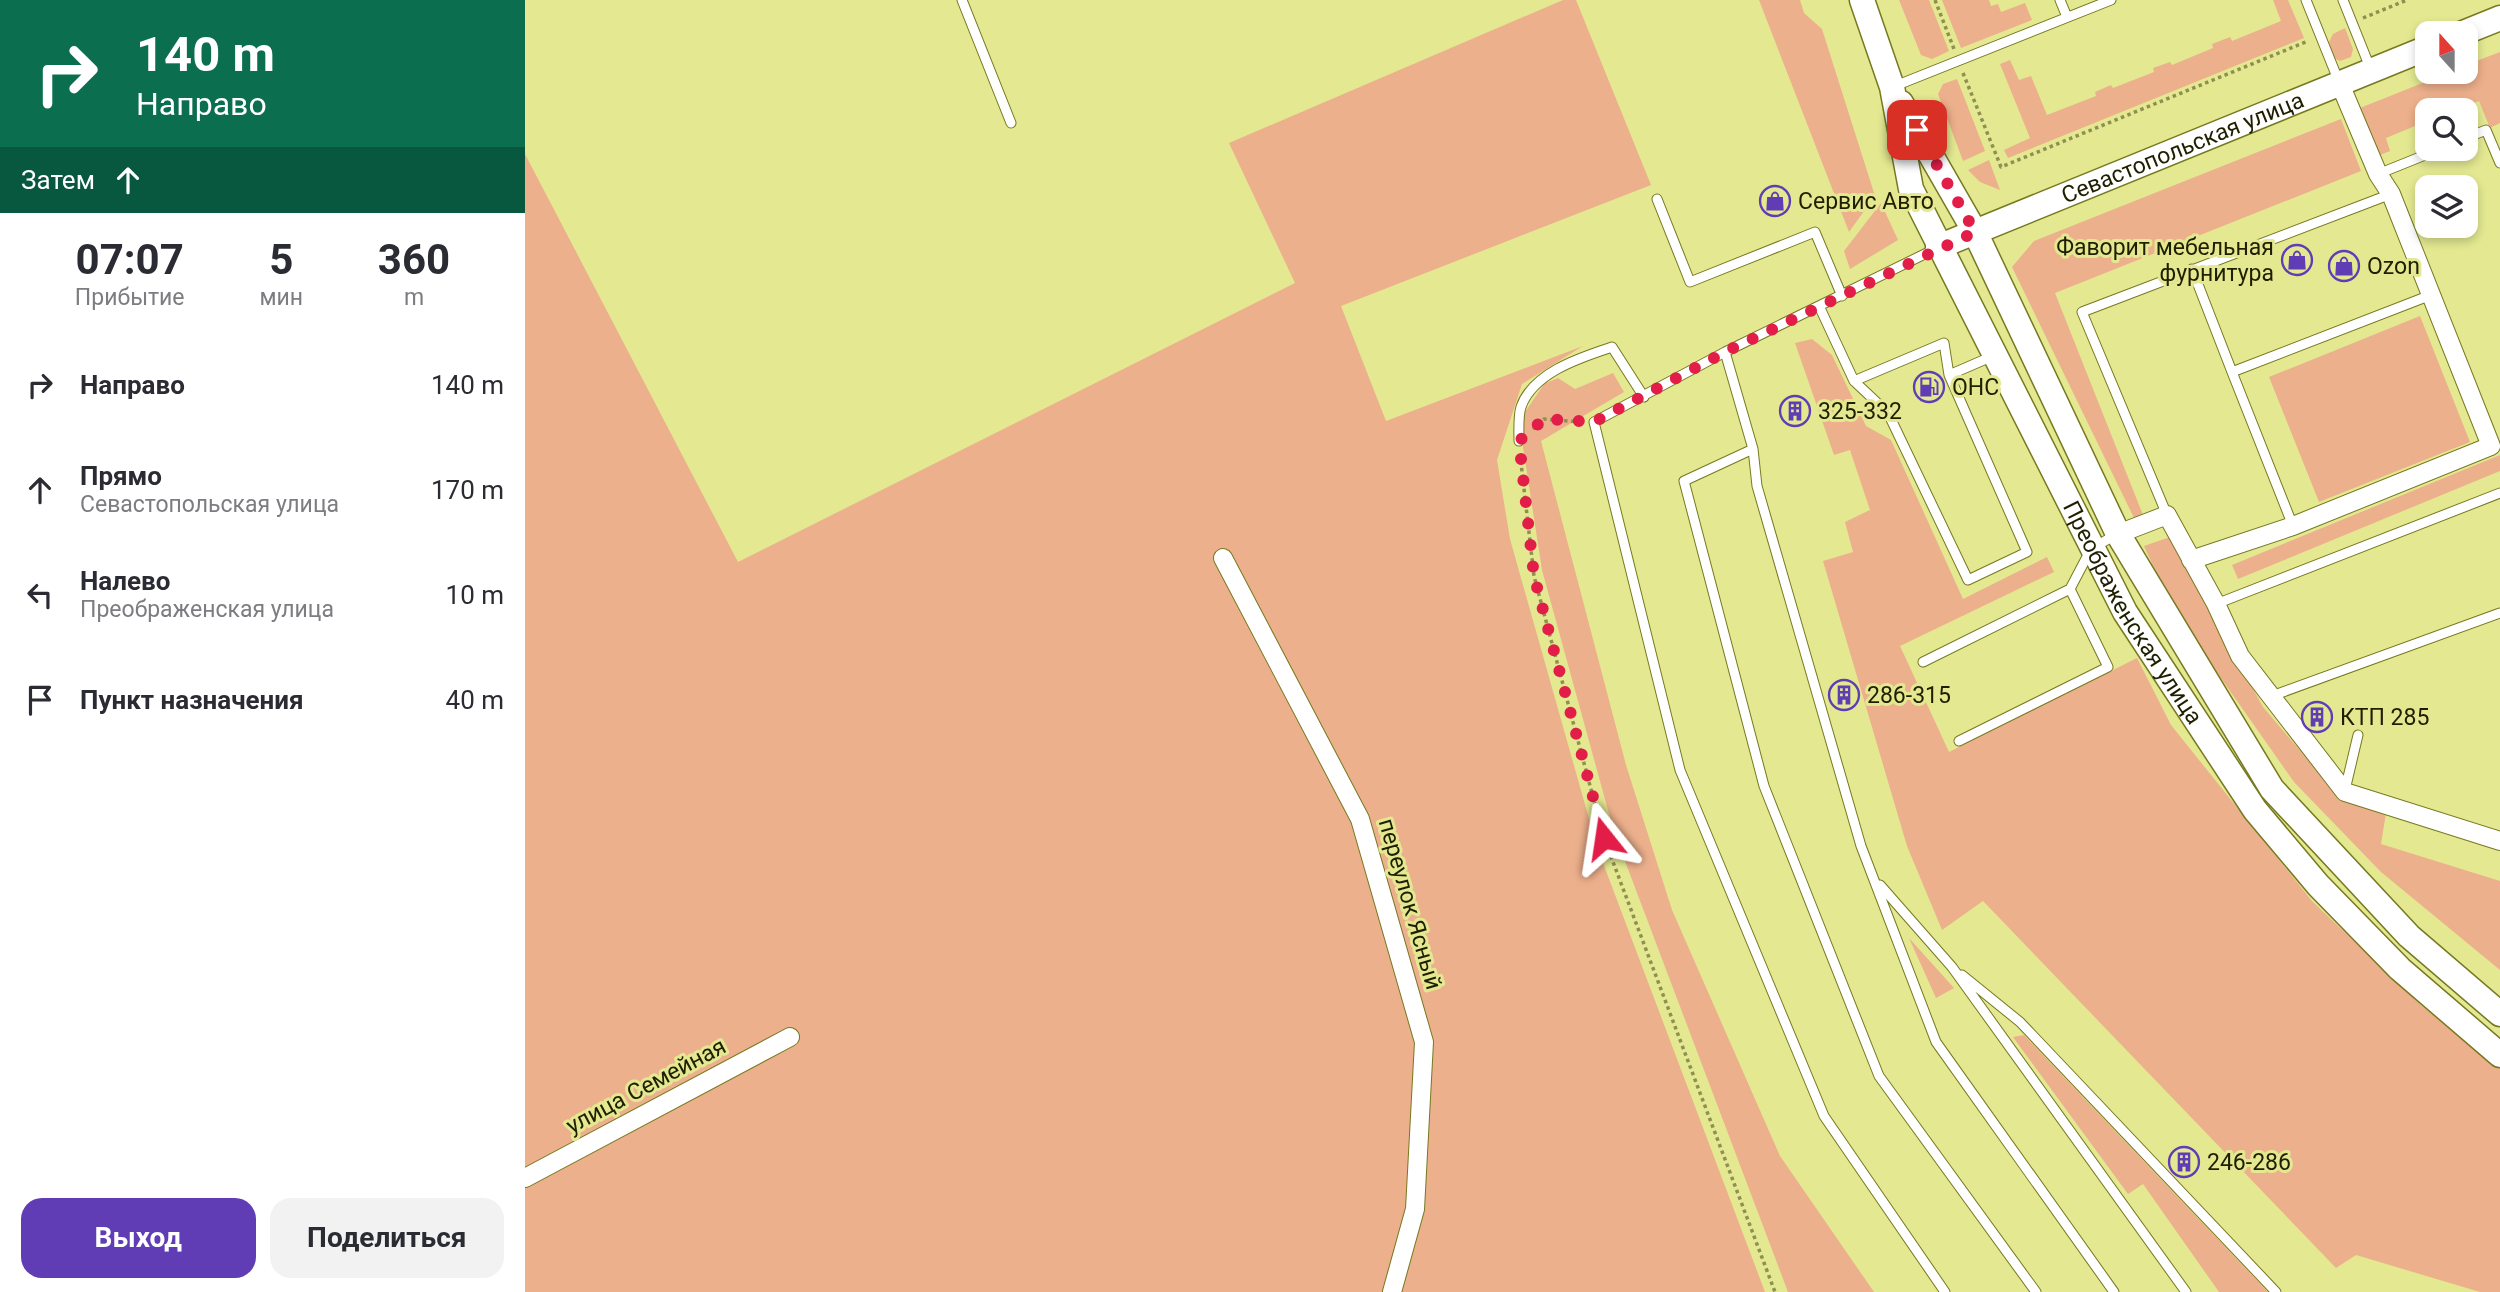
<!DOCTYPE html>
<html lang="ru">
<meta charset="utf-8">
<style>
body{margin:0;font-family:Roboto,sans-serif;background:#f2f2f3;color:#2b2b33;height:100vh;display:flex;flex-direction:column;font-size:26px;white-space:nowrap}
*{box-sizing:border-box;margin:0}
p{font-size:23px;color:#7c7c81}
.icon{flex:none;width:38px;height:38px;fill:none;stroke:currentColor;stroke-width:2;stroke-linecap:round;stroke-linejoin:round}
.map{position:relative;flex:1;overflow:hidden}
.sheet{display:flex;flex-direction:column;background:#fff;width:525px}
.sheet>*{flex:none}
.top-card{background:#0b6e4f;color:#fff;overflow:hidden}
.needle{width:46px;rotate:339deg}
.tools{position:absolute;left:1890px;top:21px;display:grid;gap:14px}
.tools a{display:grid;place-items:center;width:63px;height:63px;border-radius:14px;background:#fff;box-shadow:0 4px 10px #0003;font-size:35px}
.pin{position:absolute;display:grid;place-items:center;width:60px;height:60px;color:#fff;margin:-30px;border-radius:14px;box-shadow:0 4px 10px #0006}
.me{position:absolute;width:77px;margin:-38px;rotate:345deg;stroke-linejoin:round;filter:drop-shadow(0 0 5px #0008)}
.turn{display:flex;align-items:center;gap:24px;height:147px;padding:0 21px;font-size:32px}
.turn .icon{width:91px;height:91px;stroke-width:2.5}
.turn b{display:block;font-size:49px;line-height:60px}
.then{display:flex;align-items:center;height:66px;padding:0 21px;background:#0003;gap:14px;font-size:26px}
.eta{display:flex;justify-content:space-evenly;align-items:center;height:119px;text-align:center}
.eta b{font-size:42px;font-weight:700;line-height:49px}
.button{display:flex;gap:14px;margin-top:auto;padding:14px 21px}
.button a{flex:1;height:80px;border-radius:21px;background:#603db5;color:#fff;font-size:28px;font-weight:700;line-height:80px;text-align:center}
.button a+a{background:#f2f2f3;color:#2b2b33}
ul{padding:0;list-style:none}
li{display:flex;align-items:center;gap:21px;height:105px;padding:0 21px}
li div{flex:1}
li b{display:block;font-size:26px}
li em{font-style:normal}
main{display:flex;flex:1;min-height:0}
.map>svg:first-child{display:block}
.green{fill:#edb08c}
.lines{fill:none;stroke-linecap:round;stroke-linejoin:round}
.lane-casing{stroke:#76791f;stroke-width:11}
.street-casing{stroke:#76791f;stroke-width:20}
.secondary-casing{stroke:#76791f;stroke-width:27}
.path{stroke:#8e9052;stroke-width:3.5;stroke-dasharray:3.5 3.5;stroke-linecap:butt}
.lane{stroke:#fff;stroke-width:9}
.street{stroke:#fff;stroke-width:18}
.secondary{stroke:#fff;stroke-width:24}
.route{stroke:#e11d48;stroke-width:12;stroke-dasharray:0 21.6}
.labels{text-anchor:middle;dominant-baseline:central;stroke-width:6;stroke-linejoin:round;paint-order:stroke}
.street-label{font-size:23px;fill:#1f1f00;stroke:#e3e891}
.poi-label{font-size:23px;fill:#1f1f00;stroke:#e3e891;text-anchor:start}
</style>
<main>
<section class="sheet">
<div class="top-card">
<div class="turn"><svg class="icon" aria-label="right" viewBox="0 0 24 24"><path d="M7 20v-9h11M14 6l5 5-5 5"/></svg><div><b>140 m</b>Направо</div></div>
<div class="then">Затем<svg class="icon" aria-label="ahead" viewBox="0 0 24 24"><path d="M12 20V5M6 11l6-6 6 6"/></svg></div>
</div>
<div class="eta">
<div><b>07:07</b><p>Прибытие</p></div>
<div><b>5</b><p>мин</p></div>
<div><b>360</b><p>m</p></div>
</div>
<ul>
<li><svg class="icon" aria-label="right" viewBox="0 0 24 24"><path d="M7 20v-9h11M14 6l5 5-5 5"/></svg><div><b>Направо</b></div><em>140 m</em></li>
<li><svg class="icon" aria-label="ahead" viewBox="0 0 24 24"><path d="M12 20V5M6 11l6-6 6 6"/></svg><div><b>Прямо</b><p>Севастопольская улица</p></div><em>170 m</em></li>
<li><svg class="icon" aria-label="left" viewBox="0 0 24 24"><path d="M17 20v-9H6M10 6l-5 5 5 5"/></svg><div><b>Налево</b><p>Преображенская улица</p></div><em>10 m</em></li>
<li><svg class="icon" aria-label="arrive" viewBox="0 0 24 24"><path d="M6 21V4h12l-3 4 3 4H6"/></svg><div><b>Пункт назначения</b></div><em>40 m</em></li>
</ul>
<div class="button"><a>Выход</a><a>Поделиться</a></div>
</section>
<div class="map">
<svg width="1975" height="1292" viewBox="0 0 1975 1292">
<rect width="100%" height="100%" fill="#e3e891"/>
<path class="green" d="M1038 0H1051L1126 185 816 306 861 421 1058 346 997 384 972 460 985 539 1072 847 1240 1292H0V154L213 562 770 283 704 143Z
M1234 0H1275L1279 13 1297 29 1350 196 1324 232Z
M1374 0H1404L1424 51 1407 59 1396 55Z
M1417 0H1464L1466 6 1473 4 1476 12 1500 3 1507 20 1436 48Z
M1748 0H1763L1779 38 1483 158 1479 150 1505 138 1475 64 1485 60 1494 80 1506 76 1522 115 1571 96 1570 92 1586 85 1588 88 1629 72 1628 68 1645 62 1647 65 1688 48 1687 44 1705 37 1707 41 1756 21Z
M1820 28 1828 49 1826 57 1815 61 1809 58 1804 42 1808 34Z
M1975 52V123L1965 128 1954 101 1930 110H1902V121L1861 138 1865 151 1850 157 1830 110 1925 72H1941V65Z
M1432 79 1460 151 1438 161 1413 94 1418 84Z
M1816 119 1836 171 1530 293 1620 520 1611 522 1487 267 1509 241Z
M1464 160 1475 190 1455 182 1443 170Z
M1356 203 1373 240 1325 269 1319 251Z
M1895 316 1945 442 1794 502 1744 377Z
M1287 339 1307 355 1341 426 1366 440 1438 599 1522 557 1529 572 1375 646 1424 752 1612 658 1646 725 1787 901 1897 1006 1975 1067V1292H1955L1831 1255 1811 1268 1458 901 1417 930 1382 846 1298 561 1328 552 1320 522 1345 510 1325 450 1309 455 1270 343Z
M1088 373 1099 392 1016 441 1101 765 1147 910 1255 1156 1349 1292H1263L1089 832 1017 570 998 447V415L1019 384 1033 378 1050 389Z
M1975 455V471L1713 579 1707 565Z
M1645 537 1738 707 1817 800 1861 813 1856 844 1975 881V970L1856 872 1769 782 1648 610 1619 546Z
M1384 938 1429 988 1411 998Z
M1499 1035 1743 1292H1694L1618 1184 1603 1194 1488 1037Z"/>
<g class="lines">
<g class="lane-casing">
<path id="lane" d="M437 0 486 123
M1535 0 1542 17
M1781 0 1814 82
M1818 0 1846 70
M1370 86 1586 0
M1941 138 1961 130 1975 163
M1853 174 1915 149
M1132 199 1165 282 1290 232 1317 296
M1412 248 1200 352 1069 422 1155 770 1299 1116 1420 1292
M1667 269 1707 372
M1295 308 1329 381 1419 343 1424 375 1502 552 1443 580 1363 413 1329 381
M1200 352 1228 449 1159 481 1239 786 1354 1076 1511 1292
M1424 375 1468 356
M994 441C994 431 993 416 996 407 1008 372 1057 357 1087 347L1119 397
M1228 449 1232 486 1336 846 1411 1042 1589 1292
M1642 515 1557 312 1866 194
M1768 526 1707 372 1906 295
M1545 589 1566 549 1592 534
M1691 604 1975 493
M1398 662 1545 589 1583 667 1434 741
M1744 697 1975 613
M1820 790 1833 735
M1355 885 1427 967 1661 1292
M1437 975 1495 1022 1751 1292"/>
</g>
<g class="street-casing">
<path id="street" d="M1593 534 1642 515 1691 604 1715 656 1820 792 1975 841
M698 558 835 819 899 1042 890 1209 867 1292
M1666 560 1768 526 1966 446 1866 194 1853 174 1815 84
M0 1178 265 1037"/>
</g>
<g class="secondary-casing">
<g id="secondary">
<path id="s1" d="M1337 0 1367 87 1386 189 1600 612 1730 810 1793 885 1875 969 1975 1055"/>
<path d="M1938 33 1975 18"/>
<path d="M1376 103 1450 232 1593 534 1747 789 1884 936 1975 1014"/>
<path id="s2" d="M1413 247 1902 48"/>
</g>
</g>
<path class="path" d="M1410 0 1429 49
M1838 18 1882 0
M1438 73 1476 167 1783 41
M1008 429 1019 419 1056 422
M995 454 1009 576 1079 838 1250 1292"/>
<use href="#lane" class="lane"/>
<use href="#street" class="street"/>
<use href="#secondary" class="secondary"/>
</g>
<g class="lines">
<path class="route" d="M1079 838 1009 576 994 441 1019 419 1069 422 1200 352 1450 232 1392 130"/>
</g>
<defs>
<g id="shop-ring" transform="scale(1.575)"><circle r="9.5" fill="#e3e891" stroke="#603db5" stroke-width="1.5"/><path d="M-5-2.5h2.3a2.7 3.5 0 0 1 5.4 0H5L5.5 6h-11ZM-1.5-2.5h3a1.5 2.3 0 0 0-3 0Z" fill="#603db5"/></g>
<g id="fuel-ring" transform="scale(1.575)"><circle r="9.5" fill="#e3e891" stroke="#603db5" stroke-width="1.5"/><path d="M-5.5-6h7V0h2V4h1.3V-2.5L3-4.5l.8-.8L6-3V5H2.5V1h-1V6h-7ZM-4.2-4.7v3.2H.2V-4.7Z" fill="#603db5"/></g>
<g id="building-ring" transform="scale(1.575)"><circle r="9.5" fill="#e3e891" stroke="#603db5" stroke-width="1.5"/><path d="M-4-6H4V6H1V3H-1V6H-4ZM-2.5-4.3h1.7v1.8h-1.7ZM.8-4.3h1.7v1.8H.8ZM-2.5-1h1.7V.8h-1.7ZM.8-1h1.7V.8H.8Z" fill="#603db5"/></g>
</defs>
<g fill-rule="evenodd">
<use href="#shop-ring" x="1250" y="201"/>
<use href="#shop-ring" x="1772" y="260"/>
<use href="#shop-ring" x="1819" y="266"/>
<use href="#fuel-ring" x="1404" y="387"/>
<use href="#building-ring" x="1270" y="411"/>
<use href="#building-ring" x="1319" y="695"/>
<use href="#building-ring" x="1792" y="717"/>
<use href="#building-ring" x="1659" y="1162"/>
</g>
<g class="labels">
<g class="street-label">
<text stroke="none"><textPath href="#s2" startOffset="264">Севастопольская улица</textPath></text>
<text stroke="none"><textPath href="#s1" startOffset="674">Преображенская улица</textPath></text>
<text transform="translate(885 904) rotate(74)">переулок Ясный</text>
<text transform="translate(121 1086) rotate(-28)">улица Семейная</text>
</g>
<g class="poi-label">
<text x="1273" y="201">Сервис Авто</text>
<text x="1749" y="247" text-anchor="end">Фаворит мебельная<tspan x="1749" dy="26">фурнитура</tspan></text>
<text x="1842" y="266">Ozon</text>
<text x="1427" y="387">ОНС</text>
<text x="1293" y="411">325-332</text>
<text x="1342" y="695">286-315</text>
<text x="1815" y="717">КТП 285</text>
<text x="1682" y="1162">246-286</text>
</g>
</g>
</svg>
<div class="tools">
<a><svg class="needle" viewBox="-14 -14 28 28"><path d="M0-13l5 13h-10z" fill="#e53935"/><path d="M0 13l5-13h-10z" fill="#7c7c81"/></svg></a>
<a><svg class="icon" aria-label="search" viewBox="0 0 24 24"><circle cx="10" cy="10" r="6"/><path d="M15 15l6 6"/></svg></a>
<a><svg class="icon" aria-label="layers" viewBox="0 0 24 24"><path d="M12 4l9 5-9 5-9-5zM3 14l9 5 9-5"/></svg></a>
</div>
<div class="pin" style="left:1392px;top:130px;background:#d93025"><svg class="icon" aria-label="arrive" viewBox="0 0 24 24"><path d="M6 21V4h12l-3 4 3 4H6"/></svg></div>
<svg class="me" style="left:1079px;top:838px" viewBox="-20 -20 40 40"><path d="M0-17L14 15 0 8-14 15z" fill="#e11d48" stroke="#fff" stroke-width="4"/></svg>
</div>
</main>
